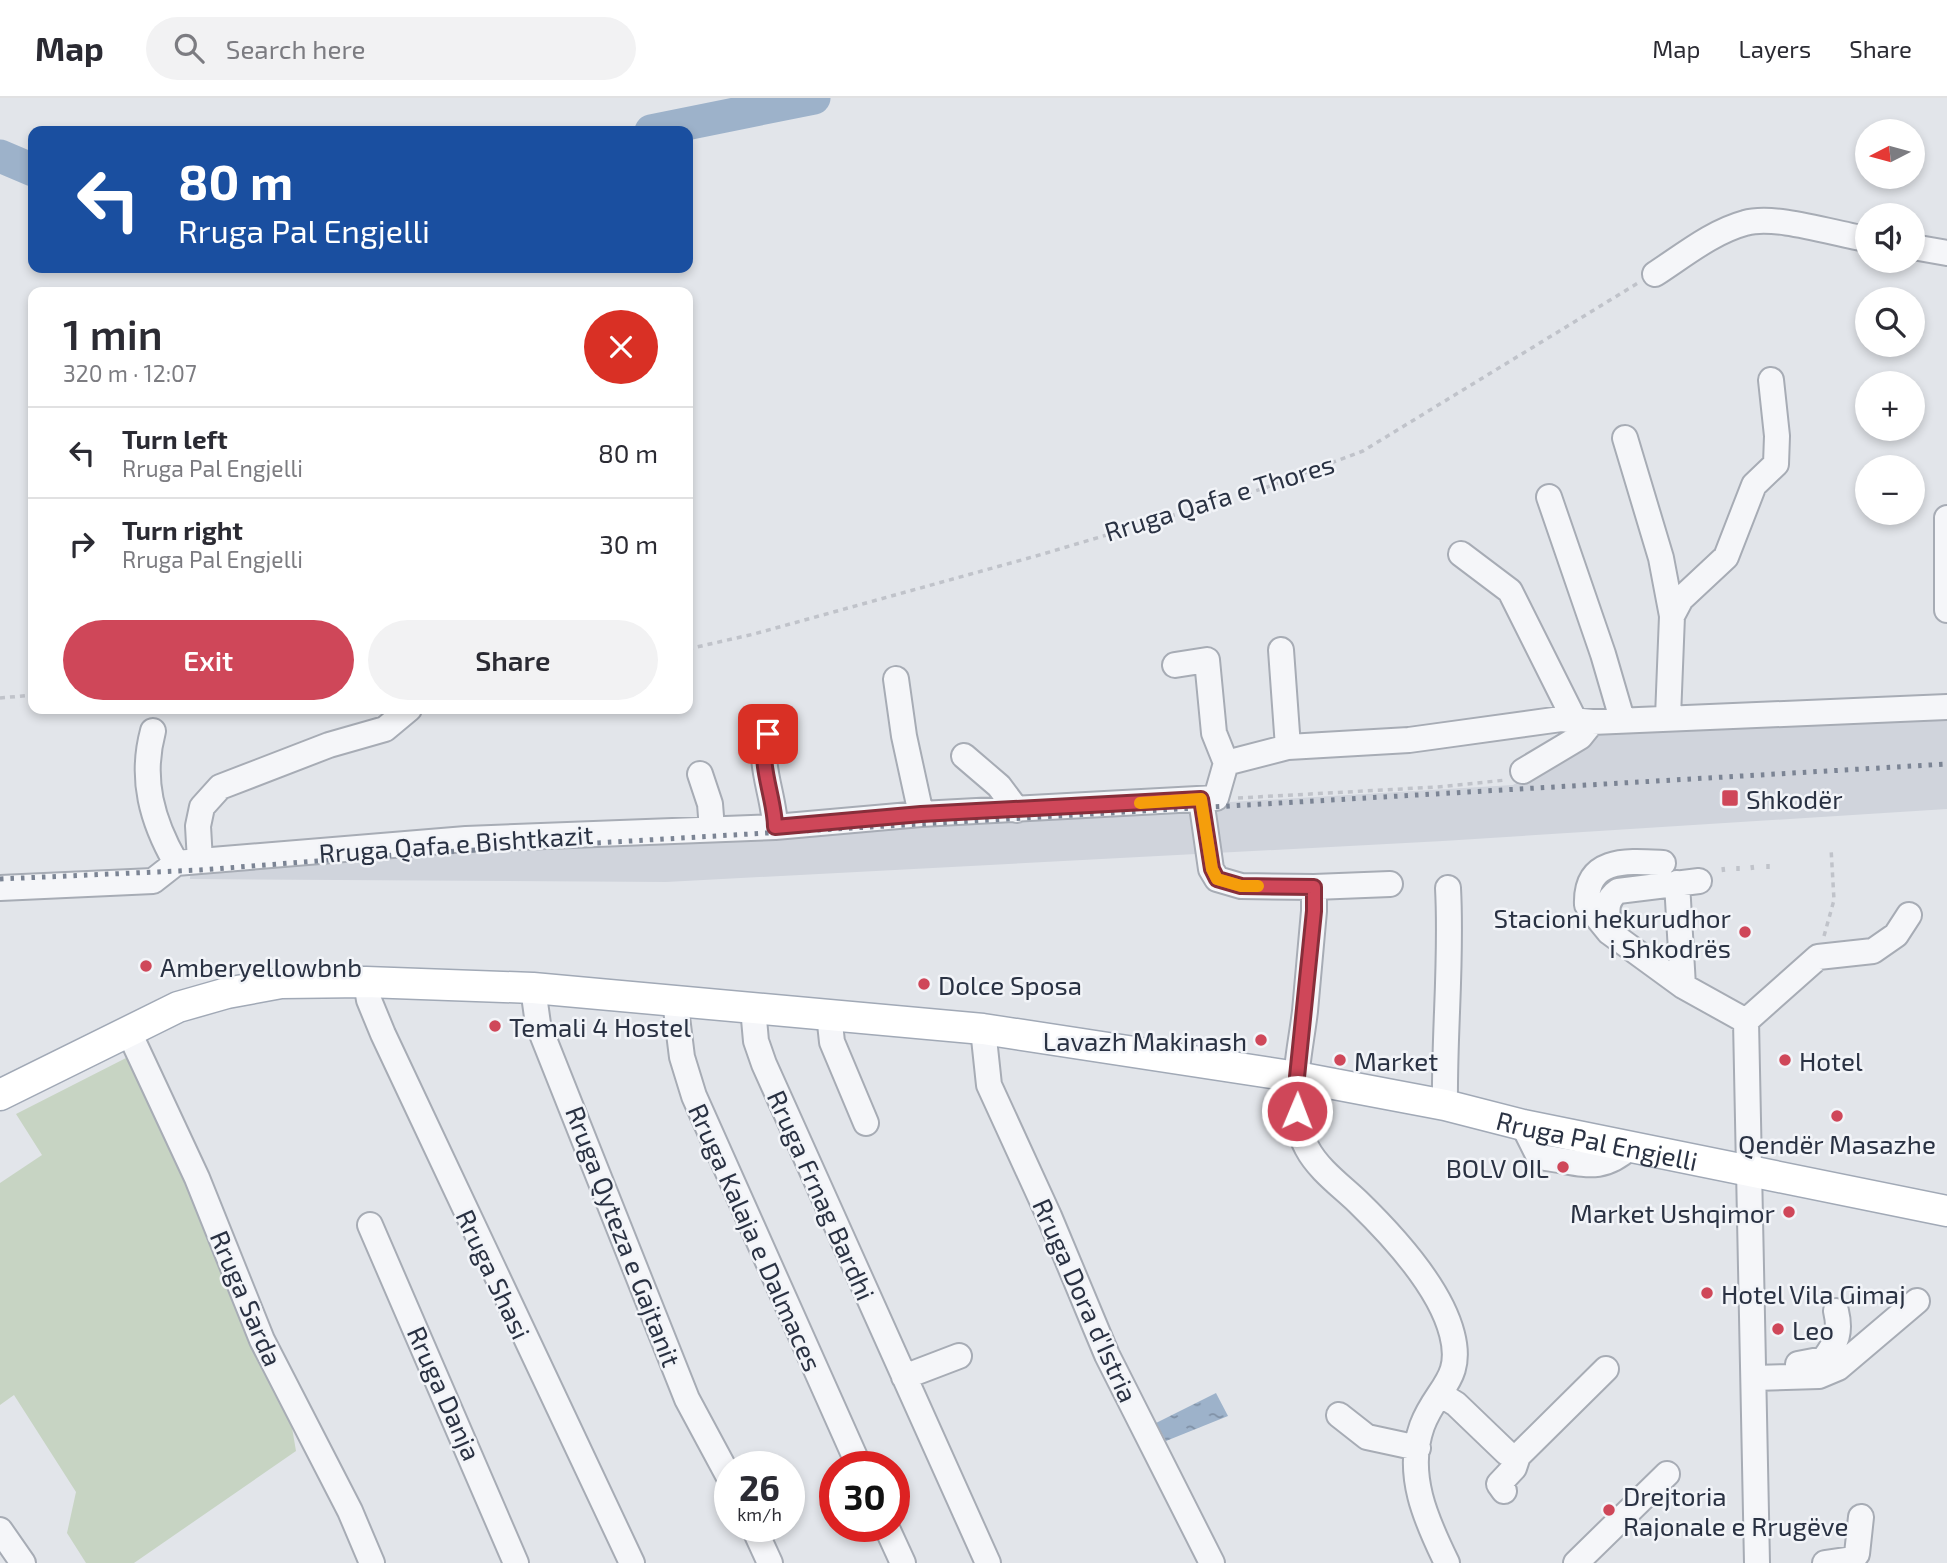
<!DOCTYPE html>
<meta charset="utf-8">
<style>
body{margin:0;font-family:"Exo 2",sans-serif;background:#f2f2f3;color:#2b2b33;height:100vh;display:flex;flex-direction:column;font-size:26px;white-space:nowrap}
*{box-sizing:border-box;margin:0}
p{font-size:23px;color:#7c7c81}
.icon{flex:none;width:38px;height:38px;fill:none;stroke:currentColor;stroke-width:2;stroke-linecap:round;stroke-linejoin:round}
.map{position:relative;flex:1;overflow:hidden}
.drawer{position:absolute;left:28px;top:189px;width:665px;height:427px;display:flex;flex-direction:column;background:#fff;border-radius:14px;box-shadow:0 4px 10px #0003}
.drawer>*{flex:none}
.guide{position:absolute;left:28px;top:28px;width:665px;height:147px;border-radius:14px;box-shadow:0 4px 10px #0003;background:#1a4fa0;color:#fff;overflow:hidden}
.needle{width:46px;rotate:264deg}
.controls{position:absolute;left:1855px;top:21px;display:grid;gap:14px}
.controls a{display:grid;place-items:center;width:70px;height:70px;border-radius:50%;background:#fff;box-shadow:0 4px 10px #0003;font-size:35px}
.speed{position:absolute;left:714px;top:1353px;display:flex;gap:14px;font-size:35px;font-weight:700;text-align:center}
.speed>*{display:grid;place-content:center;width:91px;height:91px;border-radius:50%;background:#fff;box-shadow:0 4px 10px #0003;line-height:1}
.speed small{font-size:18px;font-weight:400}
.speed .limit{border:10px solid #d22;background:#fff;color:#111}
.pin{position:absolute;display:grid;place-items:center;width:60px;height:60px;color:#fff;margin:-30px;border-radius:14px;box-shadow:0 4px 10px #0006}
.me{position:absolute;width:77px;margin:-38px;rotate:1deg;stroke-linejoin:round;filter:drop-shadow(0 0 5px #0008)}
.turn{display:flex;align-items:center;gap:24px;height:147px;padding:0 35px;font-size:32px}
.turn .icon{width:91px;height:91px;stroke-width:2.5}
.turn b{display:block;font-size:49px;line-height:60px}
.round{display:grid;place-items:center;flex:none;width:74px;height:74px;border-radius:37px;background:#f2f2f3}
.overview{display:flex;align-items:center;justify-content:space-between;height:119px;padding:0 35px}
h1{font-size:42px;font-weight:600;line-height:52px}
.primary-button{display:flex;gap:14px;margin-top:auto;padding:14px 35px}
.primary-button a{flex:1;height:80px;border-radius:42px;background:#cf4759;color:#fff;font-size:28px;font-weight:600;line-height:80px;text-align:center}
.primary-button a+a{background:#f2f2f3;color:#2b2b33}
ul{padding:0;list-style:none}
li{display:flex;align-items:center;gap:21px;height:91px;padding:0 35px;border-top:2px solid #e1e1e2}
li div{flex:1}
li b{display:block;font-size:26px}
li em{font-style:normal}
header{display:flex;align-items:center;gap:42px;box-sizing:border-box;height:98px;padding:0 35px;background:#fff;border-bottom:2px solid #e1e1e2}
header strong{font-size:33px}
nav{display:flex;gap:38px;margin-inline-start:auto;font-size:24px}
.search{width:490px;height:63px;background:#f2f2f3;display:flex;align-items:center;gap:18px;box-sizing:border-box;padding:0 24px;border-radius:38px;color:#7c7c81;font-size:26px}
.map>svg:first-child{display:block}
.built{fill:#d0d4dc}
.green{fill:#c7d4c3}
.water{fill:url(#water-ripples)}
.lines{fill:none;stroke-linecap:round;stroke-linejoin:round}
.river{stroke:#9db2ca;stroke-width:33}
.minor-casing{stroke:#a7acb5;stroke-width:28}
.major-casing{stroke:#a1a9b6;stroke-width:33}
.path{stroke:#c0c3ca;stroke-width:3.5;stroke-dasharray:5 5;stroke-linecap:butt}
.minor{stroke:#f5f6f9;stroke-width:24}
.major{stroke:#fff;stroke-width:30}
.rail{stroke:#7b8494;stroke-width:5;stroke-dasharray:3.5 7;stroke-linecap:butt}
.route-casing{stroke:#872e3a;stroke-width:18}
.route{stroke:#cf4759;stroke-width:12}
.slow{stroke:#f59e0b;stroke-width:12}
.poi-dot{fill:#cf4759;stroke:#f2f4f8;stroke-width:2.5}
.labels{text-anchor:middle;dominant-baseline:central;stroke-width:5;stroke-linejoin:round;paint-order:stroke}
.street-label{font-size:26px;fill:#2a3243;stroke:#f2f4f8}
.poi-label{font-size:26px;fill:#2a3243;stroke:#f2f4f8;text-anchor:start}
</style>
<header>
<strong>Map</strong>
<div class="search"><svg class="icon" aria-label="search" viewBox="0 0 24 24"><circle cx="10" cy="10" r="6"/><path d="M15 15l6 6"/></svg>Search here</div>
<nav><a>Map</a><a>Layers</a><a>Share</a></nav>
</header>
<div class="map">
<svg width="1947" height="1465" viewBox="0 0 1947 1465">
<defs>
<pattern id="water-ripples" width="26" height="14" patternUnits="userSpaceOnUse" patternTransform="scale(1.75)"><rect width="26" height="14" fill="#9db2ca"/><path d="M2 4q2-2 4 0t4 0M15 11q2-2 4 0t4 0" fill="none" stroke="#8091a6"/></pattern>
</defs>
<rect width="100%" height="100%" fill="#e2e5ea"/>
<path class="built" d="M1947 619V711L1443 743 666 784 190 781 191 767 1513 687 1599 634Z"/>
<path class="green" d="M126 960 147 983 289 1312 296 1353 134 1465H86L67 1435 76 1394 14 1297 0 1307V1085L42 1057 16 1016Z"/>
<path class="water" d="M1216 1295 1228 1318 1166 1343 1156 1325Z"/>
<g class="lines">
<path class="river" d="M651 33 814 0
M0 58 33 72"/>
<g class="minor-casing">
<path id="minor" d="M1913 149 1947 155
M1655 176C1683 158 1712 134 1745 125 1775 116 1835 136 1867 141
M1625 340 1661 460 1672 518
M1549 399 1603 556 1622 621
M1947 420V512
M1461 456 1510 493 1575 623
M1281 552 1288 649
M1175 567 1207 562 1214 635 1226 665
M896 581 904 638 921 716
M1668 619 1672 518 1681 501 1726 459 1754 387 1776 366 1777 338 1771 282
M153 633C140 681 152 723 176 765
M768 636C756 661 775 700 775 729
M964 658 999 688 1017 712
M1523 673 1580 639 1592 624
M700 676 710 706 712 731
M1201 701 1211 771 1217 781 1241 788 1314 789
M200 763 198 728 202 709 220 689 329 647 385 631 409 611
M1663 765C1627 763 1585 759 1587 807L1609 834 1683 888 1746 923
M1677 785 1683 888
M1390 786 1314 789V813C1311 846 1308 880 1305 913 1300 957 1285 1009 1307 1050 1318 1071 1340 1087 1358 1104 1392 1137 1440 1189 1452 1236 1464 1282 1436 1290 1422 1328 1405 1376 1426 1422 1447 1465
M0 790 153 783 176 765 466 741 775 729 921 716 1216 700 1226 665 1288 649 1409 642 1561 621 1592 624 1947 609
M1609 834C1608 817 1603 803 1618 793L1699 783
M366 884 369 902 383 936 632 1465
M533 890 538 926 687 1301 730 1381
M675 903 682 959 694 998 859 1368
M753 910 756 943 764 966 988 1465
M829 916 832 944 866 1025
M983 931 989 987 1049 1118 1107 1257 1212 1465
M128 932 197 1080 262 1242 350 1413 372 1465
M1445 1007C1444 934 1452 862 1448 790
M1523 1027 1538 1057 1546 1060C1583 1065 1601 1076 1631 1048
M370 1127 516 1465
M1798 1266 1824 1261C1837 1244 1841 1234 1836 1213
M904 1279 959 1258
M1754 1280 1819 1278 1838 1270 1917 1203
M1440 1296 1456 1306 1507 1355 1518 1358 1606 1271
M1339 1317 1367 1339 1418 1350
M1504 1393 1499 1386 1514 1370 1518 1358
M753 1428 770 1465
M886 1428 903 1465
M0 1432 23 1465
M1576 1465 1667 1376
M1757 1465 1746 923 1818 859 1873 853 1896 837 1909 817
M1825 1465 1852 1461 1857 1456 1861 1419"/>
</g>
<g class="major-casing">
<g id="major">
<path id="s1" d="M0 997 178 909 227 895 281 885 366 884 533 890 983 931 1297 979 1445 1007 1523 1027 1947 1113"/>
</g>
</g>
<path class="path" d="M688 551 754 536 1036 458 1265 390 1363 353 1638 185
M0 600 33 597
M1238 700 1437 689 1506 682
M1768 766V774
M1752 767 1753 775
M1738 768V776
M1723 769 1724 777
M1824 838 1834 802 1831 750"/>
<use href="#minor" class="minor"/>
<use href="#major" class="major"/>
<path class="rail" d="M0 781 200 772 408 756 1947 666"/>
</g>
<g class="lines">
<g class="route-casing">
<path id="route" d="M768 636C756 661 775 700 775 729L921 716 1201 701 1212 771 1217 781 1241 788 1314 789V813L1297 979V1013"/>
</g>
<use href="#route" class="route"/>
<path class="slow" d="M1140 705 1201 701 1212 771 1217 781 1241 788H1258"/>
</g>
<g class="poi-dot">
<rect x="1721" y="691" width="18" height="18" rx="3.5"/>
<circle cx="1745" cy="834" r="7"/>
<circle cx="146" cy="868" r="7"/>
<circle cx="924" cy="886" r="7"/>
<circle cx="495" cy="928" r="7"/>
<circle cx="1261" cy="942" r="7"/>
<circle cx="1340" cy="962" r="7"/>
<circle cx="1785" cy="962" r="7"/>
<circle cx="1837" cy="1018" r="7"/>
<circle cx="1563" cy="1069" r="7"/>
<circle cx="1789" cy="1114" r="7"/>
<circle cx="1707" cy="1195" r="7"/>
<circle cx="1778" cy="1231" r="7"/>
<circle cx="1609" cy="1412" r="7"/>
</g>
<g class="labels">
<g class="street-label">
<text transform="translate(1219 399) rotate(-17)">Rruga Qafa e Thores</text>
<text transform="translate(456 745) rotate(-4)">Rruga Qafa e Bishtkazit</text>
<text stroke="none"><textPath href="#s1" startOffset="1633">Rruga Pal Engjelli</textPath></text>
<text transform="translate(822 1097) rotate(66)">Rruga Frnag Bardhi</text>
<text transform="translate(624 1138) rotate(69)">Rruga Qyteza e Gajtanit</text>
<text transform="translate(756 1139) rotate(66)">Rruga Kalaja e Dalmaces</text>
<text transform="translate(494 1176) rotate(65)">Rruga Shasi</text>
<text transform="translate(247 1200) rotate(67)">Rruga Sarda</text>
<text transform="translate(1086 1202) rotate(66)">Rruga Dora d'Istria</text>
<text transform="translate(445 1295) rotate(66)">Rruga Danja</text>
</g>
<g class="poi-label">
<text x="1746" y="700">Shkodër</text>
<text x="1731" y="819" text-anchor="end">Stacioni hekurudhor<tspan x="1731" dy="30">i Shkodrës</tspan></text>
<text x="160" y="868">Amberyellowbnb</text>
<text x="938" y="886">Dolce Sposa</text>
<text x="509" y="928">Temali 4 Hostel</text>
<text x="1247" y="942" text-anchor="end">Lavazh Makinash</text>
<text x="1354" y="962">Market</text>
<text x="1799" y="962">Hotel</text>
<text x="1837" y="1045" text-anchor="middle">Qendër Masazhe</text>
<text x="1549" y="1069" text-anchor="end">BOLV OIL</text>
<text x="1775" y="1114" text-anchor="end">Market Ushqimor</text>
<text x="1721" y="1195">Hotel Vila Gimaj</text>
<text x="1792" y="1231">Leo</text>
<text x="1623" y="1397">Drejtoria<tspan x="1623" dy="30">Rajonale e Rrugëve</tspan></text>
</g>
</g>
</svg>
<div class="controls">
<a><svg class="needle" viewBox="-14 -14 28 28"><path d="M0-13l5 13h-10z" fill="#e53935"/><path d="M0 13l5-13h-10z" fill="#7c7c81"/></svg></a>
<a><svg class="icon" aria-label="sound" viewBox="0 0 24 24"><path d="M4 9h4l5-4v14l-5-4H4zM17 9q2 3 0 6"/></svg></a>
<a><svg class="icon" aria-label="search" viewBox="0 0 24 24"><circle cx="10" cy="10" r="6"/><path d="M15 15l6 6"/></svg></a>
<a>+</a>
<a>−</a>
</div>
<div class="speed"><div>26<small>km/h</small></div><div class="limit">30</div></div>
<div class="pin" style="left:768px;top:636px;background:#d93025"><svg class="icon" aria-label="arrive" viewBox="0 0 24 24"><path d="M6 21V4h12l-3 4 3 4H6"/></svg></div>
<svg class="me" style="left:1297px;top:1013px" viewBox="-20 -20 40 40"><circle r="17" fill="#cf4759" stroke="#fff" stroke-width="3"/><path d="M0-11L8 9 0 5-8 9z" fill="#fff"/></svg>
<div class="guide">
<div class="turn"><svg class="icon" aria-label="left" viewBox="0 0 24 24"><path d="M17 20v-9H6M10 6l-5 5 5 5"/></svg><div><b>80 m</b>Rruga Pal Engjelli</div></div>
</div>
<section class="drawer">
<div class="overview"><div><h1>1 min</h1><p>320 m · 12:07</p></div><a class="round" style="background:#d93025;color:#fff"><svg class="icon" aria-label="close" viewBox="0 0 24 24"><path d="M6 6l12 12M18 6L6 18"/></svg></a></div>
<ul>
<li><svg class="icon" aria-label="left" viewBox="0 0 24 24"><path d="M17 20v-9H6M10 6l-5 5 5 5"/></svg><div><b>Turn left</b><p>Rruga Pal Engjelli</p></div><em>80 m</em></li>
<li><svg class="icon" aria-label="right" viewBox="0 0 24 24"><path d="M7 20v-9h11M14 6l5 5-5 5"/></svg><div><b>Turn right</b><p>Rruga Pal Engjelli</p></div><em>30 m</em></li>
</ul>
<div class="primary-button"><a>Exit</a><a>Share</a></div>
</section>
</div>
